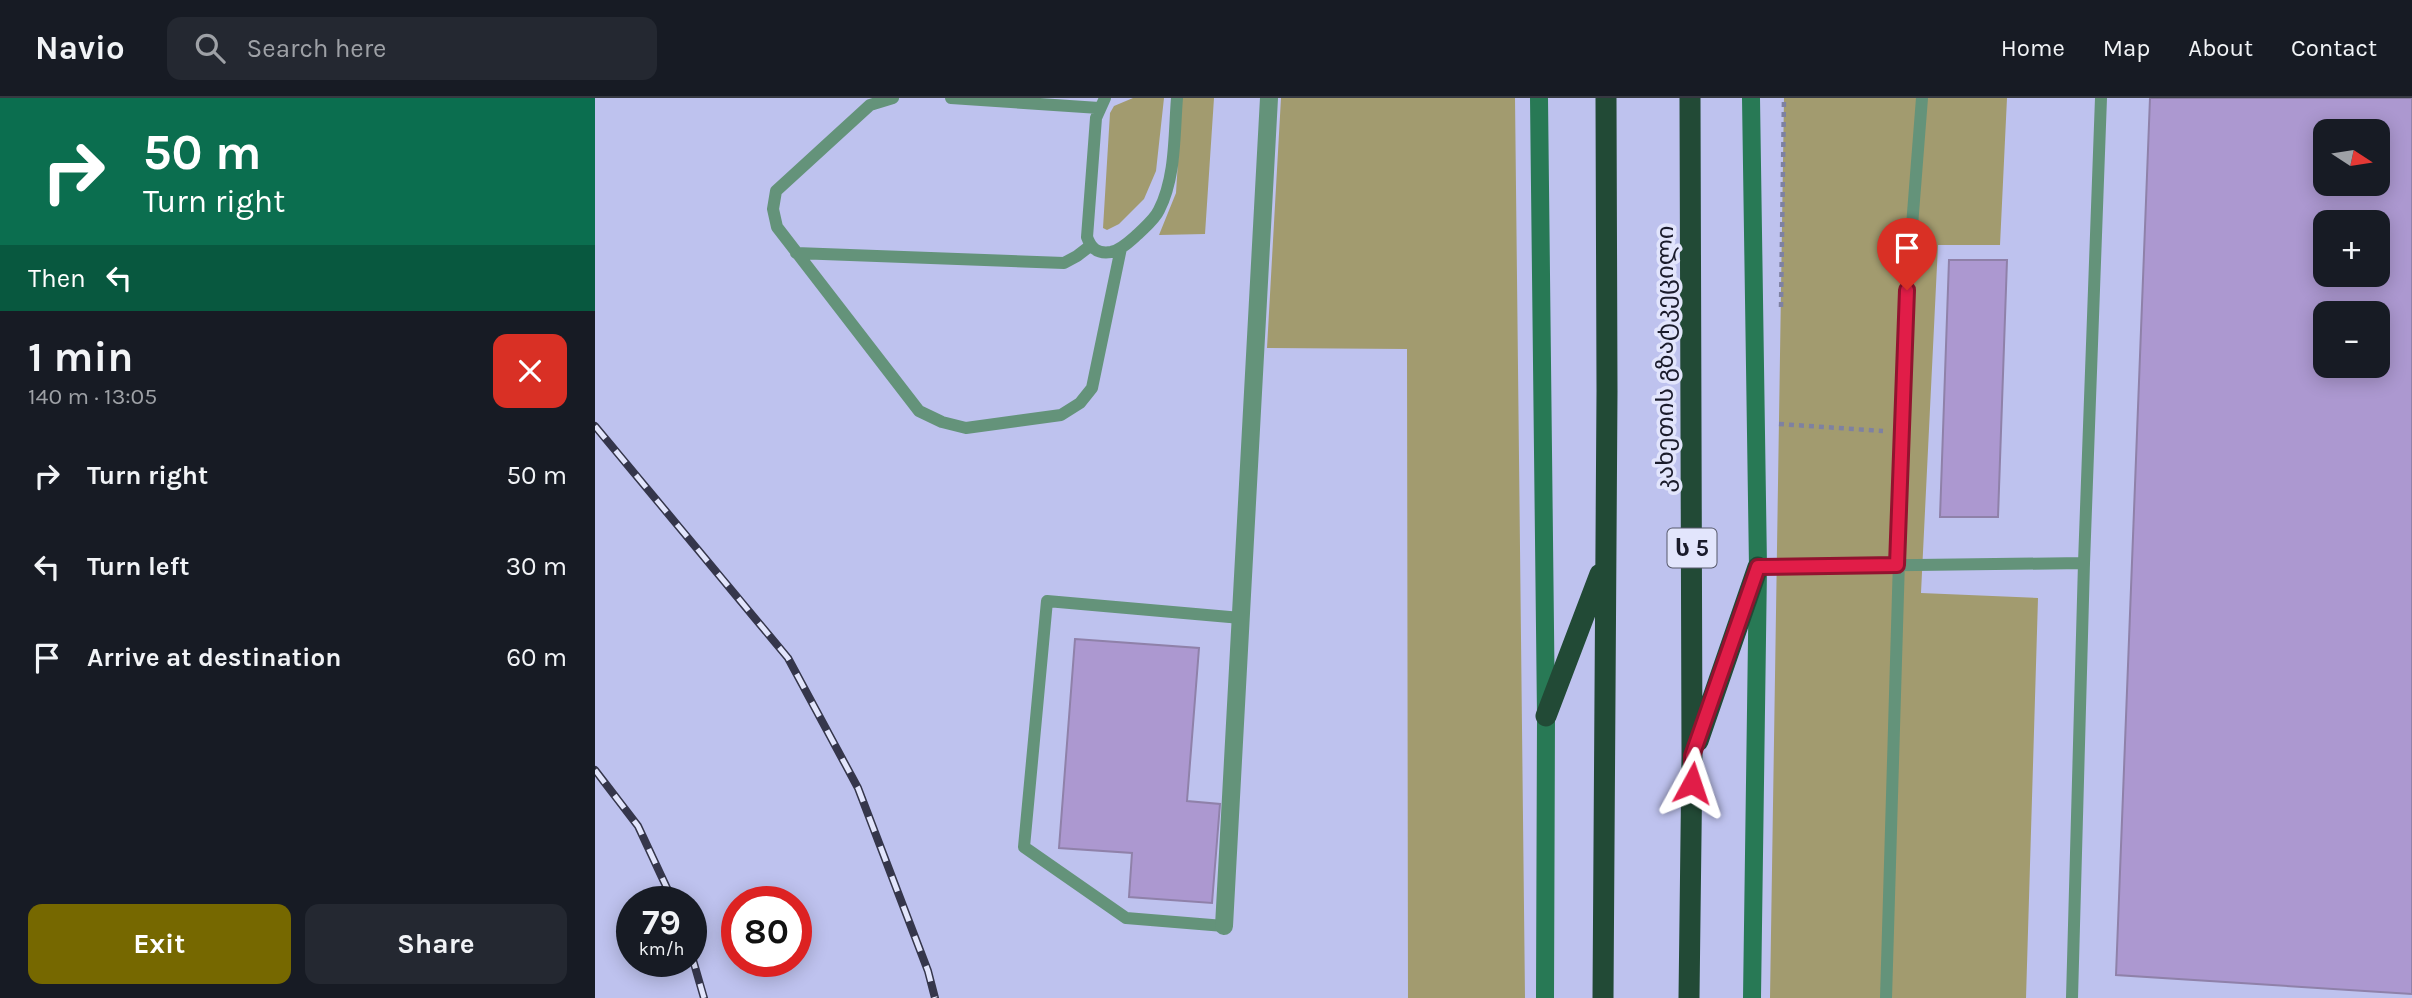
<!DOCTYPE html>
<meta charset="utf-8">
<style>
body{margin:0;font-family:Karla,"Noto Sans Georgian",sans-serif;background:#242831;color:#f1f3f6;height:100vh;display:flex;flex-direction:column;font-size:26px;white-space:nowrap}
*{box-sizing:border-box;margin:0}
p{font-size:23px;color:#9ea1a6}
.icon{flex:none;width:38px;height:38px;fill:none;stroke:currentColor;stroke-width:2;stroke-linecap:round;stroke-linejoin:round}
.map{position:relative;flex:1;overflow:hidden}
.side{display:flex;flex-direction:column;background:#171b24;width:595px}
.side>*{flex:none}
.top-card{background:#0b6e4f;color:#fff;overflow:hidden}
.needle{width:46px;rotate:102deg}
.tools{position:absolute;left:1718px;top:21px;display:grid;gap:14px}
.tools a{display:grid;place-items:center;width:77px;height:77px;border-radius:14px;background:#171b24;box-shadow:0 4px 18px #0003;font-size:35px}
.speed{position:absolute;left:21px;top:788px;display:flex;gap:14px;font-size:35px;font-weight:700;text-align:center}
.speed>*{display:grid;place-content:center;width:91px;height:91px;border-radius:50%;background:#171b24;box-shadow:0 4px 18px #0003;line-height:1}
.speed small{font-size:18px;font-weight:400}
.speed .limit{border:10px solid #d22;background:#fff;color:#111}
.pin{position:absolute;display:grid;place-items:center;width:60px;height:60px;color:#fff;margin:-72px -30px;border-radius:50% 50% 50% 0;rotate:-45deg;box-shadow:0 0 7px #0007}
.pin .icon{rotate:45deg}
.me{position:absolute;width:77px;margin:-38px;rotate:5deg;stroke-linejoin:round;filter:drop-shadow(0 0 5px #0008)}
.turn{display:flex;align-items:center;gap:24px;height:147px;padding:0 28px;font-size:32px}
.turn .icon{width:91px;height:91px;stroke-width:2.5}
.turn b{display:block;font-size:49px;line-height:60px}
.then{display:flex;align-items:center;height:66px;padding:0 28px;background:#0003;gap:14px;font-size:26px}
.round{display:grid;place-items:center;flex:none;width:74px;height:74px;border-radius:14px;background:#242831}
.head{display:flex;align-items:center;justify-content:space-between;height:119px;padding:0 28px}
h1{font-size:42px;font-weight:700;line-height:52px}
.primary-button{display:flex;gap:14px;margin-top:auto;padding:14px 28px}
.primary-button a{flex:1;height:80px;border-radius:14px;background:#766800;color:#fff;font-size:28px;font-weight:700;line-height:80px;text-align:center}
.primary-button a+a{background:#242831;color:#f1f3f6}
ul{padding:0;list-style:none}
li{display:flex;align-items:center;gap:21px;height:91px;padding:0 28px}
li div{flex:1}
li b{display:block;font-size:26px}
li em{font-style:normal}
header{display:flex;align-items:center;gap:42px;box-sizing:border-box;height:98px;padding:0 35px;background:#171b24;border-bottom:2px solid #363941}
header strong{font-size:33px}
nav{display:flex;gap:38px;margin-inline-start:auto;font-size:24px}
.search{width:490px;height:63px;background:#242831;display:flex;align-items:center;gap:18px;box-sizing:border-box;padding:0 24px;border-radius:14px;color:#9ea1a6;font-size:26px}
main{display:flex;flex:1;min-height:0}
.map>svg:first-child{display:block}
.green{fill:#a29b6f}
.building{fill:#ac98d0;stroke:#8f81a9;stroke-width:2;fill-rule:evenodd}
.lines{fill:none;stroke-linecap:round;stroke-linejoin:round}
.path{stroke:#7e81a2;stroke-width:4.5;stroke-dasharray:5 5;stroke-linecap:butt}
.lane{stroke:#64937a;stroke-width:12}
.street{stroke:#64937a;stroke-width:18}
.secondary{stroke:#287955;stroke-width:18}
.highway{stroke:#224a36;stroke-width:21}
.rail-casing{stroke:#35364b;stroke-width:8}
.rail{stroke:#e2e5fc;stroke-width:5;stroke-dasharray:16;stroke-linecap:butt}
.route-casing{stroke:#92132f;stroke-width:18}
.route{stroke:#e11d48;stroke-width:12}
.labels{text-anchor:middle;dominant-baseline:central;stroke-width:7;stroke-linejoin:round;paint-order:stroke}
.shield{fill:#e2e5fc;stroke:#56586a;stroke-width:2}
.shield-label{font-size:23px;font-weight:bold;fill:#1a1b2b}
.street-label{font-size:24px;fill:#1a1b2b;stroke:#e2e5fc}
</style>
<header>
<strong>Navio</strong>
<div class="search"><svg class="icon" aria-label="search" viewBox="0 0 24 24"><circle cx="10" cy="10" r="6"/><path d="M15 15l6 6"/></svg>Search here</div>
<nav><a>Home</a><a>Map</a><a>About</a><a>Contact</a></nav>
</header>
<main>
<section class="side">
<div class="top-card">
<div class="turn"><svg class="icon" aria-label="right" viewBox="0 0 24 24"><path d="M7 20v-9h11M14 6l5 5-5 5"/></svg><div><b>50 m</b>Turn right</div></div>
<div class="then">Then<svg class="icon" aria-label="left" viewBox="0 0 24 24"><path d="M17 20v-9H6M10 6l-5 5 5 5"/></svg></div>
</div>
<div class="head"><div><h1>1 min</h1><p>140 m · 13:05</p></div><a class="round" style="background:#d93025;color:#fff"><svg class="icon" aria-label="close" viewBox="0 0 24 24"><path d="M6 6l12 12M18 6L6 18"/></svg></a></div>
<ul>
<li><svg class="icon" aria-label="right" viewBox="0 0 24 24"><path d="M7 20v-9h11M14 6l5 5-5 5"/></svg><div><b>Turn right</b></div><em>50 m</em></li>
<li><svg class="icon" aria-label="left" viewBox="0 0 24 24"><path d="M17 20v-9H6M10 6l-5 5 5 5"/></svg><div><b>Turn left</b></div><em>30 m</em></li>
<li><svg class="icon" aria-label="arrive" viewBox="0 0 24 24"><path d="M6 21V4h12l-3 4 3 4H6"/></svg><div><b>Arrive at destination</b></div><em>60 m</em></li>
</ul>
<div class="primary-button"><a>Exit</a><a>Share</a></div>
</section>
<div class="map">
<svg width="1817" height="900" viewBox="0 0 1817 900">
<rect width="100%" height="100%" fill="#bec2ee"/>
<path class="green" d="M538 0H569L561 73 549 101 524 126 512 132 508 130 515 15 519 8Z
M587 0H619L610 136 564 137 581 95Z
M686 0H920L930 900H813L812 251 672 250Z
M1189 0H1412L1405 147H1343L1326 495 1443 500 1431 900H1175Z"/>
<path class="building" d="M1555 0H1817V896L1521 877ZM1731 33H1783V86H1731ZM1731 124H1783V177H1731ZM1731 215H1783V268H1731Z
M1354 162H1412L1403 419H1345Z
M480 541 604 550 592 703 625 706 617 805 534 799 537 755 464 750Z"/>
<g class="lines">
<path class="path" d="M1186 209 1189 0
M1184 326 1288 333"/>
<path class="lane" d="M298 0 275 7 181 93 178 111 182 129 324 313 347 324 371 330 466 317 485 305 497 290 526 150
M356 0 504 10
M510 0 501 20 492 139C496 151 503 156 516 154 526 152 535 143 543 136 550 129 560 121 564 112 581 79 579 36 582 0
M201 155 469 165 482 158 495 148
M1163 469 1489 465
M629 828 531 820 429 749 452 503 646 520
M1291 900 1312 192 1327 0
M1477 900 1489 465 1506 0"/>
<path class="street" d="M629 828 674 0"/>
<path class="secondary" d="M944 0 951 618 950 900
M1156 0 1163 469 1157 900"/>
<path class="highway" d="M951 618 1005 476
M1103 643 1163 469
M1008 900 1012 293 1011 0
M1094 900 1097 658 1095 0"/>
<g class="rail-casing">
<path id="rail" d="M0 328 193 560 263 690 333 873 340 900
M0 672 43 728 78 803
M96 855 109 900"/>
</g>
<use href="#rail" class="rail"/>
</g>
<g class="lines">
<g class="route-casing">
<path id="route" d="M1097 685V658L1163 469 1302 467 1312 192"/>
</g>
<use href="#route" class="route"/>
</g>
<g class="labels">
<rect class="shield" x="1072.5" y="430.5" width="49" height="39" rx="5"/>
<g class="shield-label">
<text x="1097" y="450">ს 5</text>
</g>
<g class="street-label">
<text transform="translate(1070 261) rotate(-90)">კახეთის გზატკეცილი</text>
</g>
</g>
</svg>
<div class="tools">
<a><svg class="needle" viewBox="-14 -14 28 28"><path d="M0-13l5 13h-10z" fill="#e53935"/><path d="M0 13l5-13h-10z" fill="#9ea1a6"/></svg></a>
<a>+</a>
<a>−</a>
</div>
<div class="speed"><div>79<small>km/h</small></div><div class="limit">80</div></div>
<div class="pin" style="left:1312px;top:192px;background:#d93025"><svg class="icon" aria-label="arrive" viewBox="0 0 24 24"><path d="M6 21V4h12l-3 4 3 4H6"/></svg></div>
<svg class="me" style="left:1097px;top:685px" viewBox="-20 -20 40 40"><path d="M0-17L14 15 0 8-14 15z" fill="#e11d48" stroke="#fff" stroke-width="4"/></svg>
</div>
</main>
